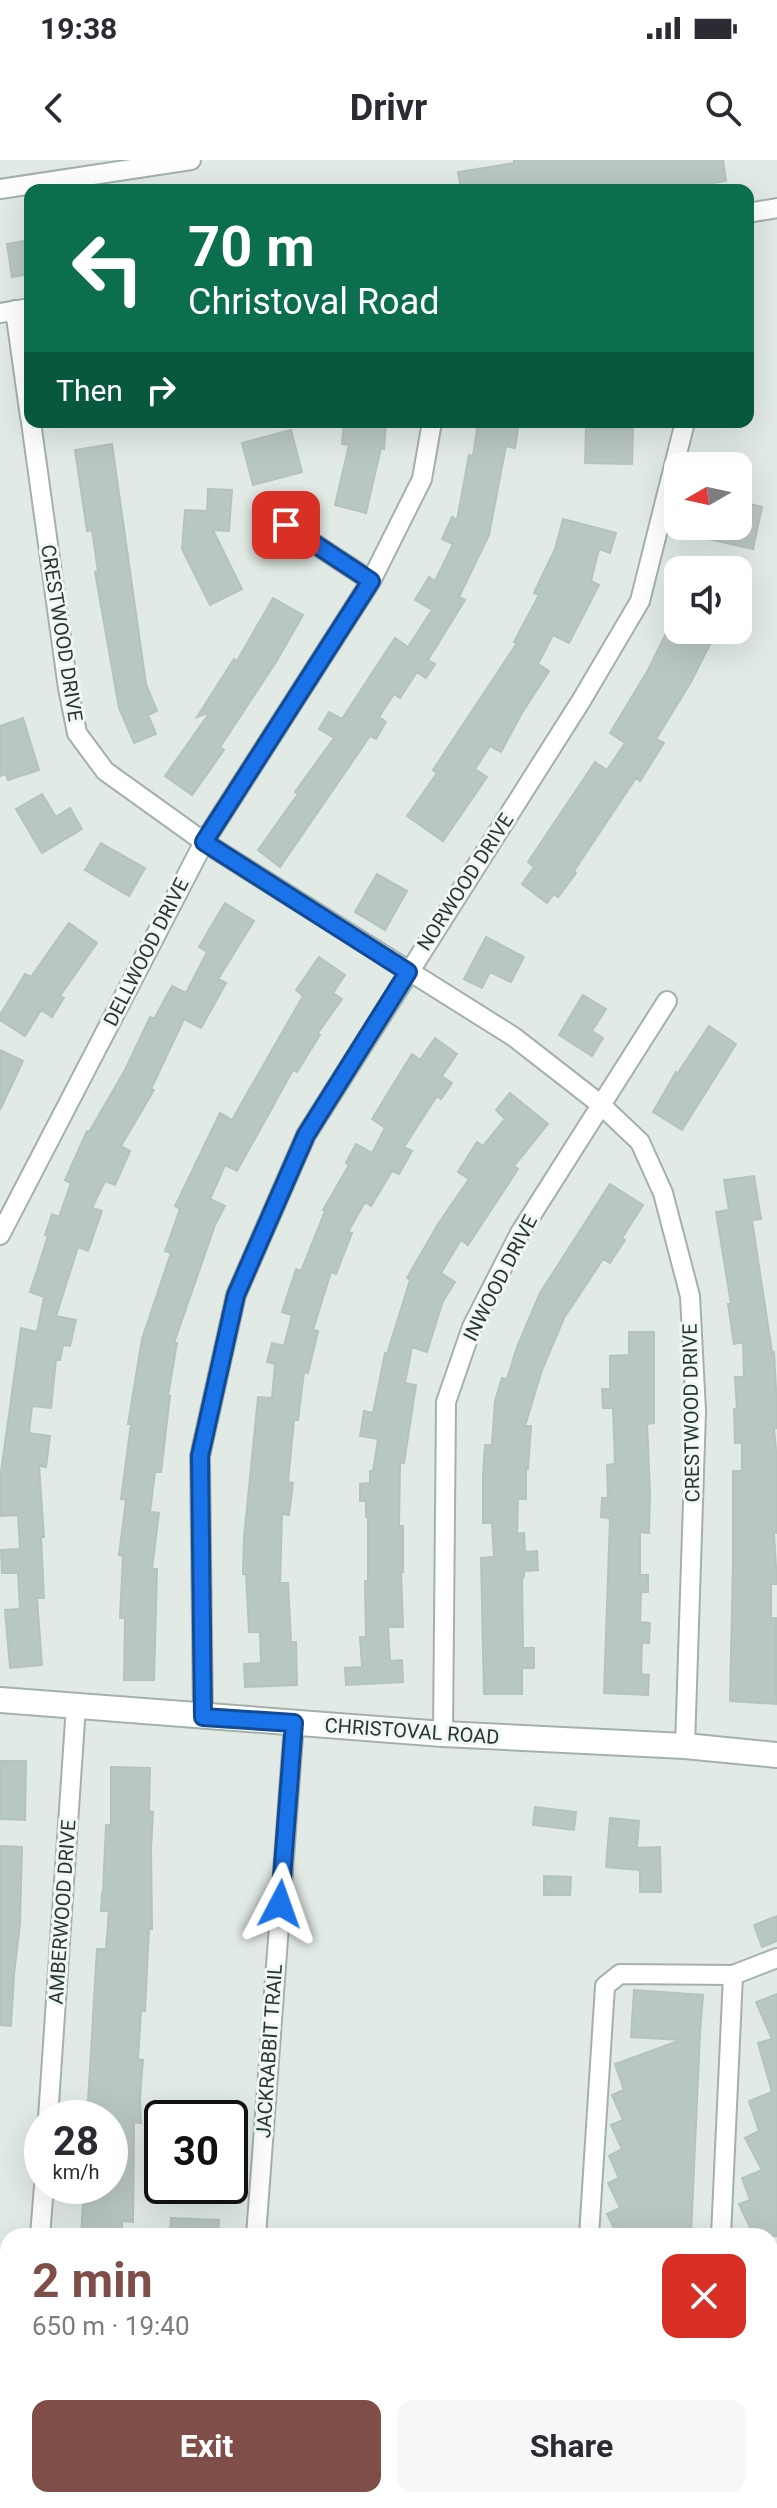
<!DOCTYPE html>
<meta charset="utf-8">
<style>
body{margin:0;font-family:Roboto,sans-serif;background:#f7f7f7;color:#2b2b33;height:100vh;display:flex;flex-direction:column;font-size:30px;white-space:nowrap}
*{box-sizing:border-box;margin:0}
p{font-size:26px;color:#7c7c81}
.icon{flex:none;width:44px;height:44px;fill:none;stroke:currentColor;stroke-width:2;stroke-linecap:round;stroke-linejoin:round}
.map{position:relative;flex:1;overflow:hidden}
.sheet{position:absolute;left:0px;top:2068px;width:778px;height:280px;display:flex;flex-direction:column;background:#fff;border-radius:24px 24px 0 0;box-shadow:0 8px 32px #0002}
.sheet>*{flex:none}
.hud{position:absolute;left:24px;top:24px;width:730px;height:244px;border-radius:16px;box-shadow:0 8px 32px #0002;background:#0b6e4f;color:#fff;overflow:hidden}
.needle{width:52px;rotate:261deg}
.controls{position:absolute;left:664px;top:292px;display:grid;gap:16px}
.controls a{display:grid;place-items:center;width:88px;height:88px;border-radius:16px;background:#fff;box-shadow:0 8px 32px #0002;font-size:40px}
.speed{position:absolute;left:24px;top:1940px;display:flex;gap:16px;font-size:40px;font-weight:700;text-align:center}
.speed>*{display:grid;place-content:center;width:104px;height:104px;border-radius:50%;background:#fff;box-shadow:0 8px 32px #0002;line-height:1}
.speed small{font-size:20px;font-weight:400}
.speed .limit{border:4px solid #111;border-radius:12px;background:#fff;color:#111}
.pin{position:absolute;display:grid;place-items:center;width:68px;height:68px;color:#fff;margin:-34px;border-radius:16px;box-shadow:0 4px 12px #0006}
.me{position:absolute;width:88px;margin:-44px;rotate:4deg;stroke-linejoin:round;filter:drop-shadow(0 0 6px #0008)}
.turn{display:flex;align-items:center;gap:28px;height:168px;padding:0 32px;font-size:36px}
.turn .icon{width:104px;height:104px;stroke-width:2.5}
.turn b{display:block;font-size:56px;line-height:68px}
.then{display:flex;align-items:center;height:76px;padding:0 32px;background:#0003;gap:16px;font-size:30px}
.round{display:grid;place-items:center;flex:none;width:84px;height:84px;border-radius:16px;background:#f7f7f7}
.head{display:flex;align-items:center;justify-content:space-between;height:136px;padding:0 32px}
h1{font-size:48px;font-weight:700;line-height:60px;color:#7f4e49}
.action{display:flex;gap:16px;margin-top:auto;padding:16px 32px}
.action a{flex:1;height:92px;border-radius:16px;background:#7f4e49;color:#fff;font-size:32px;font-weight:700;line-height:92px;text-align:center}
.action a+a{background:#f7f7f7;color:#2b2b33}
.status{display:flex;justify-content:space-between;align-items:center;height:56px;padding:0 40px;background:#fff;direction:ltr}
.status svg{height:22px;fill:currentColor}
header{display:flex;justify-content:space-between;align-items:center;height:104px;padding:0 32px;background:#fff;font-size:36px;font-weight:700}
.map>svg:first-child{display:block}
.building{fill:#b9c7c1;stroke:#b4c3bb;stroke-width:2}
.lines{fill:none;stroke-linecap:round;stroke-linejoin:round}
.minor-casing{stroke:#a4b1ab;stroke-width:22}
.tertiary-casing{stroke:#a4b1ab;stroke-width:28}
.minor{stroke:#fff;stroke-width:18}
.tertiary{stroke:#fff;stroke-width:24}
.route-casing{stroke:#114b97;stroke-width:20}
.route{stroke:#1a73e8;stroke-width:14}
.labels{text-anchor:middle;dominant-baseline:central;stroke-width:6;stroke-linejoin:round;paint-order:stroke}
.street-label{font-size:20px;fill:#233931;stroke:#f1f7f3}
</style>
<div class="status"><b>19:38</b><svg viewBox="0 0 49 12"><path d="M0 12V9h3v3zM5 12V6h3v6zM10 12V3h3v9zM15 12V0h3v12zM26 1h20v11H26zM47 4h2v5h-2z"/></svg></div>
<header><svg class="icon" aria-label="back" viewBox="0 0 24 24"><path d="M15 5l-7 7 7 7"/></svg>Drivr<svg class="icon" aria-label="search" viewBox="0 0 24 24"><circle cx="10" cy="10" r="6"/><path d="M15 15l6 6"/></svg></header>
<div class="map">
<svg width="777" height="2348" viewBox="0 0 777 2348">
<rect width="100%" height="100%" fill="#e1eae5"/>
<path class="building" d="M514 0H723L726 21 672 30H461L458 12 514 3Z
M30 80V114L12 117 7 84Z
M344 262H386L384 289 381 288 366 353 335 345 349 285 342 284Z
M478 262H519L515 288 506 286 489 375 459 437 465 440 428 500 435 504 426 518 417 512 400 538 394 534 379 557 386 562 376 579 370 576 280 707 258 690 298 634 295 632 334 578 319 569 329 552 342 559 395 478 408 487 432 450 415 440 429 417 435 421 453 384 442 379 452 357 457 360 469 295 473 296Z
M586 268 633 269 632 304 585 303Z
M291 270 302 312 253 325 242 283Z
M112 284 146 524 157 551 148 555 156 574 134 583 119 548 95 412 98 411 92 370 87 371 75 290Z
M208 329 232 330 229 371 213 370 242 429 210 445 182 389 185 350 207 351Z
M738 341 762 347 753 389 678 372V366H738Z
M563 359 616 373 610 393 599 389 591 421 599 425 569 483 553 475 538 504 549 511 522 553 501 592 490 586 475 609 487 617 443 681 407 656 437 613 433 610 517 483 514 482 539 435 534 433 555 389Z
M273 438 303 455 276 502 220 587 224 590 192 635 165 616 210 552 197 557 234 499 237 501Z
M670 465 710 484 691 522 656 579 664 583 640 621 636 618 574 711 576 713 558 737 554 734 547 743 522 724 534 707 528 702 595 602 607 610 625 583 610 573 648 510Z
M23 558 39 610 8 620 6 614 0 616V566Z
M42 634 56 657 70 648 82 669 42 693 16 649Z
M101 683 145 708 129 736 85 710Z
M377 714 407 731 385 770 355 752Z
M225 743 254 761 218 819 226 823 201 868 184 859 151 929 154 930 121 986 130 991 115 1025 105 1021 92 1048 102 1051 88 1091 78 1087 56 1156 76 1160 70 1186 63 1185 60 1200H56L51 1248 32 1246 29 1273 50 1276 46 1307 39 1306 44 1377H41L44 1438H37L42 1505 10 1508 5 1450 20 1449 18 1413H2L1 1390 20 1389 18 1355 1 1356 0 1319 21 1168 37 1172 44 1137 30 1132 48 1076 45 1075 52 1054 59 1057 71 1023 65 1020 87 971 89 972 125 910 150 857 154 859 172 826 186 833 207 792 199 787Z
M69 763 97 783 60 836 64 838 52 857 41 850 25 876 0 860V855L25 814 31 817Z
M486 777 524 797 511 822 490 812 482 828 464 819Z
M319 797 345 815 333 833 342 839 318 873 320 875 297 912 293 910 237 1011 225 1005 210 1039 225 1046 215 1065 174 1183H177L168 1236H170L161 1312H155L150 1352 159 1353 152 1409H157L154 1520H124L125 1458H120L123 1396 119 1395 126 1340 121 1339 131 1264H128L142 1179 171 1093 165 1091 180 1049 175 1046 220 953 232 960 303 836 296 830Z
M583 835 606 849 592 871 603 878 592 896 559 875Z
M709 866 736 884 682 970 653 952 676 912 678 913Z
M435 878 457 894 442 916 452 923 441 939 437 936 404 987 412 991 399 1014 392 1011 371 1046 365 1042 348 1072 352 1073 336 1114 331 1112 313 1170 318 1171 308 1213 304 1212 298 1260H294L288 1322 293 1323 289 1355 282 1354 280 1423H288L291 1482H296L297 1525 245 1527 244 1504 261 1503 260 1472H249L246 1414H243L244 1378 258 1237 272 1238 275 1204 267 1202 272 1183 284 1186 292 1155 282 1152 296 1109 301 1111 325 1051 323 1050 349 1005 346 1003 356 984 372 993 385 968 372 959 412 894 420 900Z
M0 890 23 901 0 950Z
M510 933 548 964 514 1006 518 1009 468 1085 461 1080 441 1113 455 1122 443 1141 427 1192 412 1187 405 1223 416 1225 404 1303 400 1302 399 1366H403V1412H401L403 1467H388L390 1501 402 1500 403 1522 346 1525 345 1508 362 1507 360 1477H366L365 1421H368V1357H366V1341H360V1324L370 1323V1311H373L378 1279 360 1276 364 1251 373 1253 385 1193 387 1194 410 1120 407 1118 438 1064 469 1019 458 1012 477 982 483 986 505 959 496 950Z
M754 1016 761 1059 752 1060 772 1192H774L777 1248V1268H774L777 1301V1373H774L777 1424H771V1458H776V1544L730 1541 733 1403V1311H742V1283H735L734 1249H737L735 1217H744L743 1182 734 1184 728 1144H731L716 1052 729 1050 724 1020Z
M610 1024 643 1045 622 1078 625 1080 610 1103 603 1099 564 1158 542 1210 525 1266H531L528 1309 526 1308V1339H518L517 1374 524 1373 525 1392 537 1391 538 1410 524 1411V1417L522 1418 523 1488H534V1508H522V1534H484L481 1398 494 1397 492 1363H483V1315L485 1285H492L495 1241 502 1218 507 1219 517 1187 540 1133Z
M629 1172H654V1263L647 1264 650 1332 649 1373 640 1372V1415H648V1432H641L640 1462 650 1463 649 1483H642L641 1514 649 1515 648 1535 604 1533 610 1358 601 1357 602 1338H608L607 1305 615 1304 613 1248H603L602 1229H610V1196L629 1195Z
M0 1601H26L25 1660 0 1659Z
M111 1607 150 1608 149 1651 153 1652 151 1688 152 1769H149L145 1851H141L138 1899 143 1900 140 1938 141 1963 134 1962 133 2062 122 2061V2076H81L84 2026H110V1958H87L97 1789H106L109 1751H101L102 1733H103L106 1665H111Z
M535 1647 576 1652 574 1670 533 1665Z
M610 1658 639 1661 637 1688 660 1687 661 1732H640V1710L606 1707Z
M0 1686 22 1687 20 1764 14 1814 11 1866 0 1865Z
M544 1716 571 1717 570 1735H544Z
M777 1756V1781L762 1787 754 1765Z
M634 1830 703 1835 700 1873 691 2076H618L607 2054 620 2048 608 2023 619 2018 609 1996 622 1989 611 1965 623 1960 612 1935 624 1930 615 1904 681 1880 631 1877Z
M777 1834V2076H754L739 2044 750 2040 742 2018 762 2010 745 1978 759 1971 749 1941 772 1932 758 1883 772 1879 756 1842Z
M171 2058 219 2060 218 2076H170Z"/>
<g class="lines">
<g class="minor-casing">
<path id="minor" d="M0 29 191 0
M748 53 777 48
M15 150 30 257
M0 153 30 148
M31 262 68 528 77 573 105 611 204 682 514 877 600 944 640 982 663 1033 690 1136 696 1251 685 1586
M286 365 371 421
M0 1075 204 682 371 421 422 319 432 262
M203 1557 200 1296 236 1135 306 975 581 541 640 441 685 262
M443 1574 446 1242 472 1167 520 1073 667 841
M48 1958 76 1546
M40 2076 44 2026
M256 2076 294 1563
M589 2076 605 1826 620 1814 733 1815
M721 2076 733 1815 777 1798
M770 2182 777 2179
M236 2340 237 2348
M568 2348 569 2340
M704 2348 705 2340"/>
</g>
<g class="tertiary-casing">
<path id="tertiary" d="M0 1540 443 1574 685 1586 777 1595"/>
</g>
<use href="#minor" class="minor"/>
<use href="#tertiary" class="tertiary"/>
</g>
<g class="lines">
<g class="route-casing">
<path id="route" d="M280 1744 294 1563 203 1557 200 1296 236 1135 306 975 408 812 204 682 371 421 286 365"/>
</g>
<use href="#route" class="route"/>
</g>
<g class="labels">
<g class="street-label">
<text transform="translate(62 473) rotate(81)">CRESTWOOD DRIVE</text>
<text transform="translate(465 722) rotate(-57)">NORWOOD DRIVE</text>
<text transform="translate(146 792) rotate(-63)">DELLWOOD DRIVE</text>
<text transform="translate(500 1118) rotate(-63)">INWOOD DRIVE</text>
<text transform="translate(691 1253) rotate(-91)">CRESTWOOD DRIVE</text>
<text transform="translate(412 1571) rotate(4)">CHRISTOVAL ROAD</text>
<text transform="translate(62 1752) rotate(-86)">AMBERWOOD DRIVE</text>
<text transform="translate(269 1891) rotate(-86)">JACKRABBIT TRAIL</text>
</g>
</g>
</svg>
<div class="controls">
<a><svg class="needle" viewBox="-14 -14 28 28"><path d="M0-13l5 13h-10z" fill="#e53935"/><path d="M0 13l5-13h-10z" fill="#7c7c81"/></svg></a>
<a><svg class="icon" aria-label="sound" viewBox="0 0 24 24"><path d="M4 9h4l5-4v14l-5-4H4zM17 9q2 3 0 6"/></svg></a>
</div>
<div class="speed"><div>28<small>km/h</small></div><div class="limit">30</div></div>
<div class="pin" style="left:286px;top:365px;background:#d93025"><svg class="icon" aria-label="arrive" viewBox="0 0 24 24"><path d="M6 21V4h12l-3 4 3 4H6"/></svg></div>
<svg class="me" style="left:280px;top:1744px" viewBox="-20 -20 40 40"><path d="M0-17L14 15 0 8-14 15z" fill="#1a73e8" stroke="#fff" stroke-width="4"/></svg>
<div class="hud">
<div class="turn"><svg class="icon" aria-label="left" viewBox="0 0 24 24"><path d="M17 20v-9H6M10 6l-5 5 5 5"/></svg><div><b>70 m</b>Christoval Road</div></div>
<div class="then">Then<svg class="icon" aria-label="right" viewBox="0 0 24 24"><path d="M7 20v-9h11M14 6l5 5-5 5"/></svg></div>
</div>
<section class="sheet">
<div class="head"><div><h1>2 min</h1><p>650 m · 19:40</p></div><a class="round" style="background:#d93025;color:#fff"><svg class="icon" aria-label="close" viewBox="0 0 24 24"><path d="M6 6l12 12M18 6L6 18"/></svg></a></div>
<div class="action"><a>Exit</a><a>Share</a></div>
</section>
</div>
